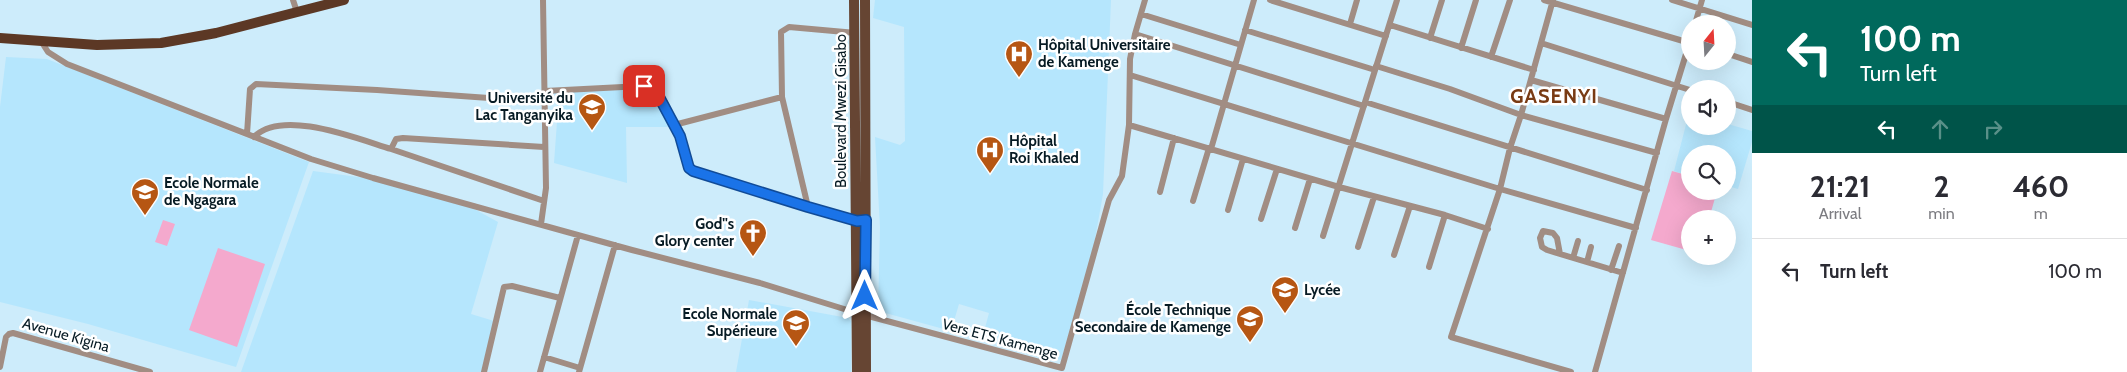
<!DOCTYPE html>
<meta charset="utf-8">
<style>
body{margin:0;font-family:Cabin,sans-serif;background:#f2f2f3;color:#2b2b33;height:100vh;display:flex;flex-direction:column;font-size:19px;white-space:nowrap}
*{box-sizing:border-box;margin:0}
p{font-size:16px;color:#7c7c81}
.icon{flex:none;width:28px;height:28px;fill:none;stroke:currentColor;stroke-width:2;stroke-linecap:round;stroke-linejoin:round}
.map{position:relative;flex:1;overflow:hidden}
.side{display:flex;flex-direction:column;background:#fff;width:375px}
.side>*{flex:none}
.banner{background:#00695c;color:#fff;overflow:hidden}
.needle{width:32px;rotate:18deg}
.tools{position:absolute;left:1681px;top:15px;display:grid;gap:10px}
.tools a{display:grid;place-items:center;width:55px;height:55px;border-radius:50%;background:#fff;box-shadow:0 5px 20px #0002;font-size:25px}
.pin{position:absolute;display:grid;place-items:center;width:42px;height:42px;color:#fff;margin:-21px;border-radius:10px;box-shadow:0 2px 8px #0006}
.me{position:absolute;width:55px;margin:-28px;rotate:0deg;stroke-linejoin:round;filter:drop-shadow(0 0 4px #0008)}
.turn{display:flex;align-items:center;gap:18px;height:105px;padding:0 25px;font-size:22px}
.turn .icon{width:65px;height:65px;stroke-width:2.5}
.turn b{display:block;font-size:35px;line-height:42px}
.lanes{display:flex;align-items:center;height:48px;padding:0 25px;background:#0003;justify-content:center;gap:25px;direction:ltr}
.lanes .off{opacity:.35}
.eta{display:flex;justify-content:space-evenly;align-items:center;height:85px;text-align:center}
.eta b{font-size:30px;font-weight:700;line-height:35px}
ul{padding:0;list-style:none}
li{display:flex;align-items:center;gap:15px;height:65px;padding:0 25px;border-top:1px solid #e1e1e2}
li div{flex:1}
li b{display:block;font-size:19px}
li em{font-style:normal}
main{display:flex;flex:1;min-height:0}
.map>svg:first-child{display:block}
.built{fill:#b5e6fd}
.green{fill:#f4a9cd}
.lines{fill:none;stroke-linecap:round;stroke-linejoin:round}
.minor{stroke:#a18d83;stroke-width:6}
.primary{stroke:#664533;stroke-width:10}
.trunk{stroke:#5c3825;stroke-width:10}
.route-casing{stroke:#114b97;stroke-width:12}
.route{stroke:#1a73e8;stroke-width:9}
.labels{text-anchor:middle;dominant-baseline:central;stroke-width:5;stroke-linejoin:round;paint-order:stroke}
.poi-label{font-size:15px;font-weight:bold;fill:#071b24;stroke:#fff;text-anchor:start}
.street-label{font-size:15px;fill:#071b24;stroke:#fff}
.district-label{font-size:20px;font-weight:bold;letter-spacing:1px;fill:#793b14;stroke:#fff}
</style>
<main>
<div class="map">
<svg width="1752" height="372" viewBox="0 0 1752 372">
<rect width="100%" height="100%" fill="#cdecfb"/>
<path class="built" d="M875 0H1111L1103 194 1092 256 1061 360 982 339 989 313 959 304 951 331 878 311 880 227 875 137 900 145 905 141 904 27 873 18Z
M6 57 47 59 309 162 236 367 88 324 0 302V107Z
M649 86 663 109 671 127H626L627 183 554 163 558 108 553 89Z
M1689 113 1690 126H1728V124L1752 131V142L1738 189 1728 186V154H1690V176L1674 171Z
M313 171 373 179 467 205 498 222 471 314 494 321 481 372H241Z
M749 300 848 318 851 321V372H736Z"/>
<path class="green" d="M1672 171 1690 176V191H1717L1709 219H1690V251L1651 240Z
M163 220 175 224 167 246 155 242Z
M218 248 265 264 237 347 189 330Z"/>
<g class="lines">
<path class="minor" d="M293 0 297 12
M1270 0 1386 36
M1544 0 1690 43
M1553 0 1521 115 1510 148 1500 189 1451 337 1571 372
M1672 0 1752 25
M1141 14 1241 45
M1350 24 1357 0
M1695 24 1702 0
M1390 25 1534 70
M1245 30 1375 70
M1135 34 1364 106
M1430 38 1442 0
M41 41 48 52 67 64 311 159 373 178 632 250 760 283 857 313 1062 368 1109 200 1122 176 1129 125 1130 59 1135 34 1145 0
M1541 43 1690 90
M1461 48 1476 0
M1728 54 1752 62
M1491 57 1510 0
M1376 66 1450 89 1521 115 1657 153
M1130 75 1500 189 1636 228
M1531 80 1666 119
M545 91 642 86 653 88C663 100 680 134 685 149 687 157 686 165 693 171L857 221
M1365 102 1647 190
M1728 102 1752 110
M674 125 782 97
M1129 125 1339 187 1445 215 1488 229
M247 134 250 89 256 84 377 90 545 102
M254 137C282 108 358 139 391 149
M1211 149 1254 0
M1160 192 1174 138
M544 201 391 149 396 139 403 138 544 147
M1193 201 1209 148
M808 207 782 97 781 32 789 27 856 33
M1228 210 1243 159
M1261 219 1277 169
M541 224 546 188 543 0
M1295 228 1310 179
M1323 236 1397 0
M1358 247 1374 197
M1560 254 1557 238 1553 233 1543 231 1540 238 1542 247 1547 250 1623 273
M1394 255 1410 206
M1573 258 1578 241
M1587 262 1591 247
M1429 267 1445 215
M1611 270 1619 246
M544 357 580 368
M0 367 6 337 9 334 13 333 150 372
M484 372 504 287 512 286 560 298
M540 372 578 235
M579 372 615 245
M1595 372 1666 119 1690 41"/>
<path class="primary" d="M854 0 857 372
M865 0 866 372"/>
<path class="trunk" d="M0 38 97 45 161 43 216 33 344 0"/>
</g>
<g class="lines">
<g class="route-casing">
<path id="route" d="M644 86 653 88 657 93 680 136 689 168 693 171 808 207 857 221 866 220 865 296"/>
</g>
<use href="#route" class="route"/>
</g>
<defs>
<g id="hospital-pin" transform="scale(1.4375)"><path d="M0 17L-7.5 6A9.5 9.5 0 1 1 7.5 6Z" fill="#b65613" stroke="#fff"/><path d="M-5-5h3v3.5h4V-5h3V5h-3V1.5h-4V5h-3Z" fill="#fff"/></g>
<g id="university-pin" transform="scale(1.4375)"><path d="M0 17L-7.5 6A9.5 9.5 0 1 1 7.5 6Z" fill="#b65613" stroke="#fff"/><path d="M0-5L7-2L0 1L-7-2ZM-4 1L0 2.5L4 1V4Q0 6-4 4Z" fill="#fff"/></g>
<g id="school-pin" transform="scale(1.4375)"><path d="M0 17L-7.5 6A9.5 9.5 0 1 1 7.5 6Z" fill="#b65613" stroke="#fff"/><path d="M0-5L7-2L0 1L-7-2ZM-4 1L0 2.5L4 1V4Q0 6-4 4Z" fill="#fff"/></g>
<g id="church-pin" transform="scale(1.4375)"><path d="M0 17L-7.5 6A9.5 9.5 0 1 1 7.5 6Z" fill="#b65613" stroke="#fff"/><path d="M-1.2-6h2.4v3.5h3.3v2.4h-3.3V6h-2.4V-.1h-3.3v-2.4h3.3Z" fill="#fff"/></g>
</defs>
<g fill-rule="evenodd">
<use href="#hospital-pin" x="1019" y="54"/>
<use href="#university-pin" x="592" y="107"/>
<use href="#hospital-pin" x="990" y="150"/>
<use href="#school-pin" x="145" y="192"/>
<use href="#church-pin" x="753" y="233"/>
<use href="#school-pin" x="1285" y="290"/>
<use href="#school-pin" x="1250" y="319"/>
<use href="#university-pin" x="796" y="323"/>
</g>
<g class="labels">
<g class="poi-label">
<text x="1038" y="45">Hôpital Universitaire<tspan x="1038" dy="17">de Kamenge</tspan></text>
<text x="573" y="98" text-anchor="end">Université du<tspan x="573" dy="17">Lac Tanganyika</tspan></text>
<text x="1009" y="141">Hôpital<tspan x="1009" dy="17">Roi Khaled</tspan></text>
<text x="164" y="183">Ecole Normale<tspan x="164" dy="17">de Ngagara</tspan></text>
<text x="734" y="224" text-anchor="end">God''s<tspan x="734" dy="17">Glory center</tspan></text>
<text x="1304" y="290">Lycée</text>
<text x="1231" y="310" text-anchor="end">École Technique<tspan x="1231" dy="17">Secondaire de Kamenge</tspan></text>
<text x="777" y="314" text-anchor="end">Ecole Normale<tspan x="777" dy="17">Supérieure</tspan></text>
</g>
<g class="street-label">
<text transform="translate(841 111) rotate(-90)">Boulevard Mwezi Gisabo</text>
<text transform="translate(66 335) rotate(16)">Avenue Kigina</text>
<text transform="translate(1000 339) rotate(15)">Vers ETS Kamenge</text>
</g>
<g class="district-label">
<text x="1554" y="96">GASENYI</text>
</g>
</g>
</svg>
<div class="tools">
<a><svg class="needle" viewBox="-14 -14 28 28"><path d="M0-13l5 13h-10z" fill="#e53935"/><path d="M0 13l5-13h-10z" fill="#7c7c81"/></svg></a>
<a><svg class="icon" aria-label="sound" viewBox="0 0 24 24"><path d="M4 9h4l5-4v14l-5-4H4zM17 9q2 3 0 6"/></svg></a>
<a><svg class="icon" aria-label="search" viewBox="0 0 24 24"><circle cx="10" cy="10" r="6"/><path d="M15 15l6 6"/></svg></a>
<a>+</a>
</div>
<div class="pin" style="left:644px;top:86px;background:#d93025"><svg class="icon" aria-label="arrive" viewBox="0 0 24 24"><path d="M6 21V4h12l-3 4 3 4H6"/></svg></div>
<svg class="me" style="left:865px;top:296px" viewBox="-20 -20 40 40"><path d="M0-17L14 15 0 8-14 15z" fill="#1a73e8" stroke="#fff" stroke-width="4"/></svg>
</div>
<section class="side">
<div class="banner">
<div class="turn"><svg class="icon" aria-label="left" viewBox="0 0 24 24"><path d="M17 20v-9H6M10 6l-5 5 5 5"/></svg><div><b>100 m</b>Turn left</div></div>
<div class="lanes"><svg class="icon" aria-label="left" viewBox="0 0 24 24"><path d="M17 20v-9H6M10 6l-5 5 5 5"/></svg><svg class="icon off" aria-label="ahead" viewBox="0 0 24 24"><path d="M12 20V5M6 11l6-6 6 6"/></svg><svg class="icon off" aria-label="right" viewBox="0 0 24 24"><path d="M7 20v-9h11M14 6l5 5-5 5"/></svg></div>
</div>
<div class="eta">
<div><b>21:21</b><p>Arrival</p></div>
<div><b>2</b><p>min</p></div>
<div><b>460</b><p>m</p></div>
</div>
<ul>
<li><svg class="icon" aria-label="left" viewBox="0 0 24 24"><path d="M17 20v-9H6M10 6l-5 5 5 5"/></svg><div><b>Turn left</b></div><em>100 m</em></li>
</ul>
</section>
</main>
